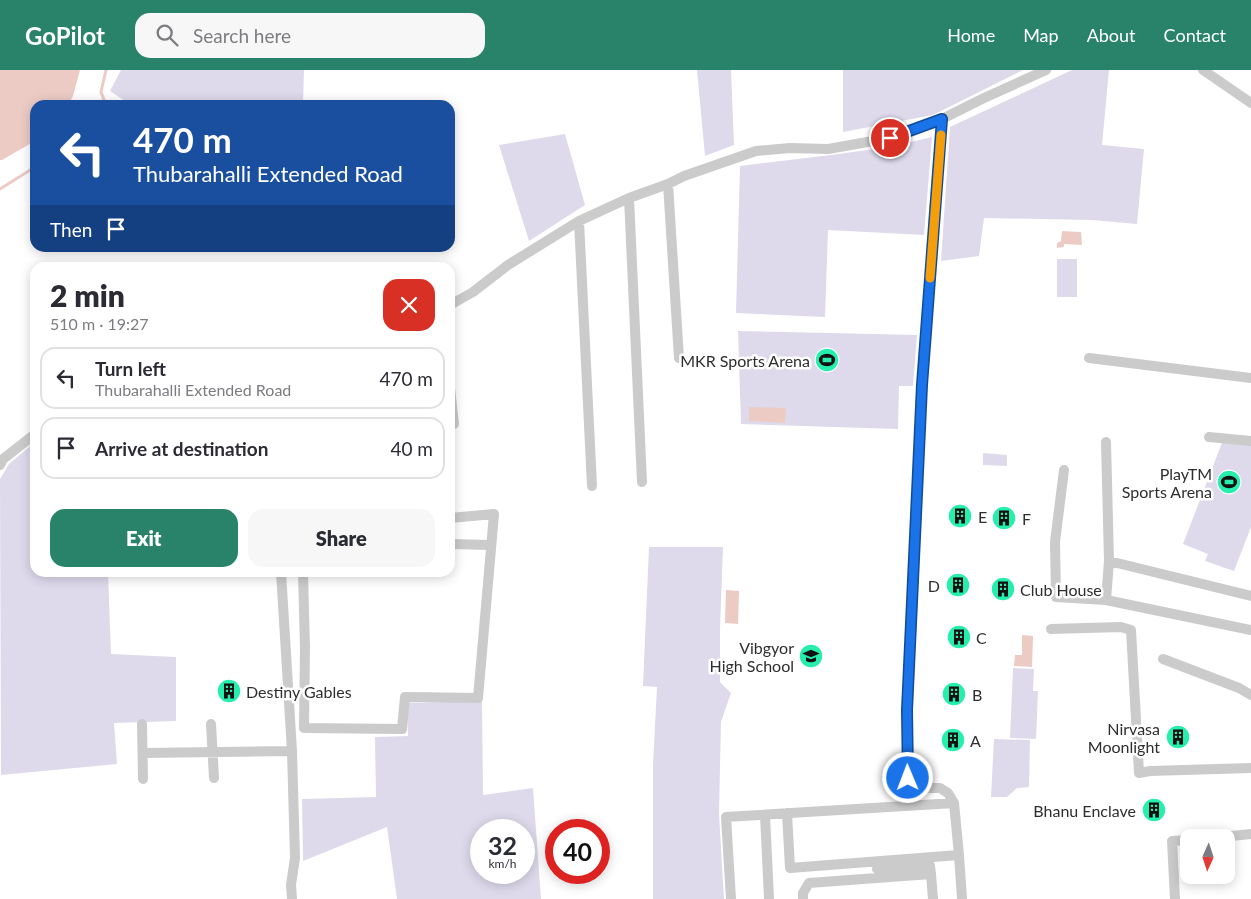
<!DOCTYPE html>
<meta charset="utf-8">
<style>
body{margin:0;font-family:Lato,sans-serif;background:#f7f7f7;color:#2b2b33;height:100vh;display:flex;flex-direction:column;font-size:19px;white-space:nowrap}
*{box-sizing:border-box;margin:0}
p{font-size:16px;color:#7c7c81}
.icon{flex:none;width:28px;height:28px;fill:none;stroke:currentColor;stroke-width:2;stroke-linecap:round;stroke-linejoin:round}
.map{position:relative;flex:1;overflow:hidden}
.details{position:absolute;left:30px;top:192px;width:425px;height:315px;display:flex;flex-direction:column;background:#fff;border-radius:15px;box-shadow:0 2px 12px #0003}
.details>*{flex:none}
.top-card{position:absolute;left:30px;top:30px;width:425px;height:152px;border-radius:15px;box-shadow:0 2px 12px #0003;background:#1a4fa0;color:#fff;overflow:hidden}
.needle{width:32px;rotate:183deg}
.tools{position:absolute;left:1180px;top:759px;display:grid;gap:10px}
.tools a{display:grid;place-items:center;width:55px;height:55px;border-radius:10px;background:#fff;box-shadow:0 2px 12px #0003;font-size:25px}
.speed{position:absolute;left:470px;top:749px;display:flex;gap:10px;font-size:25px;font-weight:700;text-align:center}
.speed>*{display:grid;place-content:center;width:65px;height:65px;border-radius:50%;background:#fff;box-shadow:0 2px 12px #0003;line-height:1}
.speed small{font-size:12px;font-weight:400}
.speed .limit{border:8px solid #d22;background:#fff;color:#111}
.pin{position:absolute;display:grid;place-items:center;width:42px;height:42px;color:#fff;margin:-21px;border:2px solid #fff;border-radius:50%;box-shadow:0 1px 5px #0007}
.me{position:absolute;width:55px;margin:-28px;rotate:359deg;stroke-linejoin:round;filter:drop-shadow(0 0 4px #0008)}
.turn{display:flex;align-items:center;gap:18px;height:105px;padding:0 20px;font-size:22px}
.turn .icon{width:65px;height:65px;stroke-width:2.5}
.turn b{display:block;font-size:35px;line-height:42px}
.then{display:flex;align-items:center;height:48px;padding:0 20px;background:#0003;gap:10px;font-size:19px}
.round{display:grid;place-items:center;flex:none;width:52px;height:52px;border-radius:15px;background:#f7f7f7}
.overview{display:flex;align-items:center;justify-content:space-between;height:85px;padding:0 20px}
h1{font-size:30px;font-weight:800;line-height:38px}
.button{display:flex;gap:10px;margin-top:auto;padding:10px 20px}
.button a{flex:1;height:58px;border-radius:15px;background:#29836a;color:#fff;font-size:20px;font-weight:800;line-height:58px;text-align:center}
.button a+a{background:#f7f7f7;color:#2b2b33}
ul{padding:0;list-style:none}
li{display:flex;align-items:center;gap:15px;height:62px;margin:0 10px 8px;padding:0 10px;border:2px solid #e1e1e2;border-radius:15px}
li div{flex:1}
li b{display:block;font-size:19px}
li em{font-style:normal}
header{display:flex;align-items:center;gap:30px;box-sizing:border-box;height:70px;padding:0 25px;background:#29836a;color:#fff}
header strong{font-size:24px}
nav{display:flex;gap:28px;margin-inline-start:auto;font-size:18px}
.search{width:350px;height:45px;background:#f7f7f7;display:flex;align-items:center;gap:12px;box-sizing:border-box;padding:0 18px;border-radius:15px;color:#7c7c81;font-size:19px}
.map>svg:first-child{display:block}
.green{fill:#dedaec;fill-rule:evenodd}
.water{fill:#edcbc5}
.lines{fill:none;stroke-linecap:round;stroke-linejoin:round}
.stream{stroke:#edcbc5;stroke-width:3}
.minor{stroke:#cbcbcb;stroke-width:10}
.route-casing{stroke:#114b97;stroke-width:12}
.route{stroke:#1a73e8;stroke-width:9}
.slow{stroke:#f59e0b;stroke-width:9}
.labels{text-anchor:middle;dominant-baseline:central;stroke-width:5;stroke-linejoin:round;paint-order:stroke}
.poi-label{font-size:16px;fill:#2e2e2e;stroke:#fff;text-anchor:start}
</style>
<header>
<strong>GoPilot</strong>
<div class="search"><svg class="icon" aria-label="search" viewBox="0 0 24 24"><circle cx="10" cy="10" r="6"/><path d="M15 15l6 6"/></svg>Search here</div>
<nav><a>Home</a><a>Map</a><a>About</a><a>Contact</a></nav>
</header>
<div class="map">
<svg width="1251" height="829" viewBox="0 0 1251 829">
<rect width="100%" height="100%" fill="#fff"/>
<path class="green" d="M121 0H304L303 35H131L110 21Z
M697 0H731L734 75 705 86Z
M843 0H1023L933 45 843 62Z
M1072 0H1109L1102 75 1144 79 1137 154 1092 150 984 148 979 186 941 191 950 57Z
M565 64 585 135 529 171 499 75Z
M932 67 924 165 828 160 825 247 736 243 740 96 831 85 890 77Z
M1057 189H1077V227H1057Z
M738 261 917 265 913 316H899L898 359 741 354Z
M1225 365 1251 367V457L1234 501 1205 491 1208 484 1183 474Z
M35 372V502L108 503 111 584 176 587V651L114 653 117 694 1 705 0 409 9 394Z
M983 383 1007 385V396L983 395Z
M649 477H723L720 560V612L731 623 721 652 719 744 724 829H653V695L657 617 643 616Z
M1013 598 1034 599 1033 621H1038L1036 669 1010 668Z
M482 631 483 725 533 718 541 829H397L387 757 303 791 302 729 376 727 375 667 408 666 407 633ZM481 760H524V802H481Z
M994 669 1030 670 1029 717 1017 718 1007 727H991Z"/>
<path class="water" d="M0 0H80L73 26 68 35H35V71L2 90H0Z
M1062 161 1081 162 1082 175 1064 174V177L1057 178V173L1061 171Z
M749 337 786 338 785 353 749 351Z
M726 520 739 521 738 554 725 553Z
M1022 565 1033 566 1032 597 1014 596 1015 585H1022Z"/>
<g class="lines">
<path class="stream" d="M106 0 101 22 106 35
M0 119 35 97"/>
<path class="minor" d="M1203 0 1251 33
M942 49 922 315 907 656 908 708 916 715 928 718H940L948 723 954 733 959 785 962 829
M668 114 679 288
M629 128 642 412
M579 151 592 416
M450 235 473 222 508 195 579 151 629 128 668 114 684 106 756 81 790 78 828 79 890 68 942 49 984 28 1046 0
M1089 288 1251 308
M450 318 454 354
M1209 367 1251 371
M1106 372 1109 491 1106 530
M0 395 3 389 35 364
M1064 400 1055 472 1056 527 1106 530 1251 560
M450 474 491 475
M1109 491 1251 526
M281 502 292 681 295 788 291 815 292 829
M303 502 305 578 304 658 402 659 405 627 478 628 494 444 450 448
M1051 559 1121 557 1131 560 1139 703 1150 701 1251 698
M1163 589 1239 618 1251 625
M142 654 143 709
M211 654 214 708
M143 683 292 681
M787 743 790 798 959 785
M765 745 769 829
M1212 768 1251 764
M877 799 930 796 931 804
M731 829 726 747 954 733
M803 829V823L809 813 931 804 933 829
M1175 829 1172 771 1189 770"/>
</g>
<g class="lines">
<g class="route-casing">
<path id="route" d="M890 68 942 49 922 315 907 640 908 708"/>
</g>
<use href="#route" class="route"/>
<path class="slow" d="M930 208 941 65"/>
</g>
<defs>
<g id="stadium-disc" transform="scale(1.25)"><circle r="9.5" fill="#26eead" stroke="#fff"/><path d="M0-5a6.5 5 0 1 0 0 10a6.5 5 0 1 0 0-10ZM-3.5-1.8h7v3.6h-7Z" fill="#111"/></g>
<g id="building-disc" transform="scale(1.25)"><circle r="9.5" fill="#26eead" stroke="#fff"/><path d="M-4-6H4V6H1V3H-1V6H-4ZM-2.5-4.3h1.7v1.8h-1.7ZM.8-4.3h1.7v1.8H.8ZM-2.5-1h1.7V.8h-1.7ZM.8-1h1.7V.8H.8Z" fill="#111"/></g>
<g id="school-disc" transform="scale(1.25)"><circle r="9.5" fill="#26eead" stroke="#fff"/><path d="M0-5L7-2L0 1L-7-2ZM-4 1L0 2.5L4 1V4Q0 6-4 4Z" fill="#111"/></g>
</defs>
<g fill-rule="evenodd">
<use href="#stadium-disc" x="827" y="290"/>
<use href="#stadium-disc" x="1229" y="412"/>
<use href="#building-disc" x="960" y="446"/>
<use href="#building-disc" x="1004" y="448"/>
<use href="#building-disc" x="958" y="515"/>
<use href="#building-disc" x="1003" y="519"/>
<use href="#building-disc" x="959" y="567"/>
<use href="#school-disc" x="811" y="586"/>
<use href="#building-disc" x="229" y="621"/>
<use href="#building-disc" x="954" y="624"/>
<use href="#building-disc" x="1178" y="667"/>
<use href="#building-disc" x="953" y="670"/>
<use href="#building-disc" x="1154" y="740"/>
</g>
<g class="labels">
<g class="poi-label">
<text x="810" y="290" text-anchor="end">MKR Sports Arena</text>
<text x="1212" y="403" text-anchor="end">PlayTM<tspan x="1212" dy="18">Sports Arena</tspan></text>
<text x="978" y="446">E</text>
<text x="1022" y="448">F</text>
<text x="940" y="515" text-anchor="end">D</text>
<text x="1020" y="519">Club House</text>
<text x="976" y="567">C</text>
<text x="794" y="577" text-anchor="end">Vibgyor<tspan x="794" dy="18">High School</tspan></text>
<text x="246" y="621">Destiny Gables</text>
<text x="972" y="624">B</text>
<text x="1160" y="658" text-anchor="end">Nirvasa<tspan x="1160" dy="18">Moonlight</tspan></text>
<text x="970" y="670">A</text>
<text x="1136" y="740" text-anchor="end">Bhanu Enclave</text>
</g>
</g>
</svg>
<div class="tools">
<a><svg class="needle" viewBox="-14 -14 28 28"><path d="M0-13l5 13h-10z" fill="#e53935"/><path d="M0 13l5-13h-10z" fill="#7c7c81"/></svg></a>
</div>
<div class="speed"><div>32<small>km/h</small></div><div class="limit">40</div></div>
<div class="pin" style="left:890px;top:68px;background:#d93025"><svg class="icon" aria-label="arrive" viewBox="0 0 24 24"><path d="M6 21V4h12l-3 4 3 4H6"/></svg></div>
<svg class="me" style="left:908px;top:708px" viewBox="-20 -20 40 40"><circle r="17" fill="#1a73e8" stroke="#fff" stroke-width="3"/><path d="M0-11L8 9 0 5-8 9z" fill="#fff"/></svg>
<div class="top-card">
<div class="turn"><svg class="icon" aria-label="left" viewBox="0 0 24 24"><path d="M17 20v-9H6M10 6l-5 5 5 5"/></svg><div><b>470 m</b>Thubarahalli Extended Road</div></div>
<div class="then">Then<svg class="icon" aria-label="arrive" viewBox="0 0 24 24"><path d="M6 21V4h12l-3 4 3 4H6"/></svg></div>
</div>
<section class="details">
<div class="overview"><div><h1>2 min</h1><p>510 m · 19:27</p></div><a class="round" style="background:#d93025;color:#fff"><svg class="icon" aria-label="close" viewBox="0 0 24 24"><path d="M6 6l12 12M18 6L6 18"/></svg></a></div>
<ul>
<li><svg class="icon" aria-label="left" viewBox="0 0 24 24"><path d="M17 20v-9H6M10 6l-5 5 5 5"/></svg><div><b>Turn left</b><p>Thubarahalli Extended Road</p></div><em>470 m</em></li>
<li><svg class="icon" aria-label="arrive" viewBox="0 0 24 24"><path d="M6 21V4h12l-3 4 3 4H6"/></svg><div><b>Arrive at destination</b></div><em>40 m</em></li>
</ul>
<div class="button"><a>Exit</a><a>Share</a></div>
</section>
</div>
